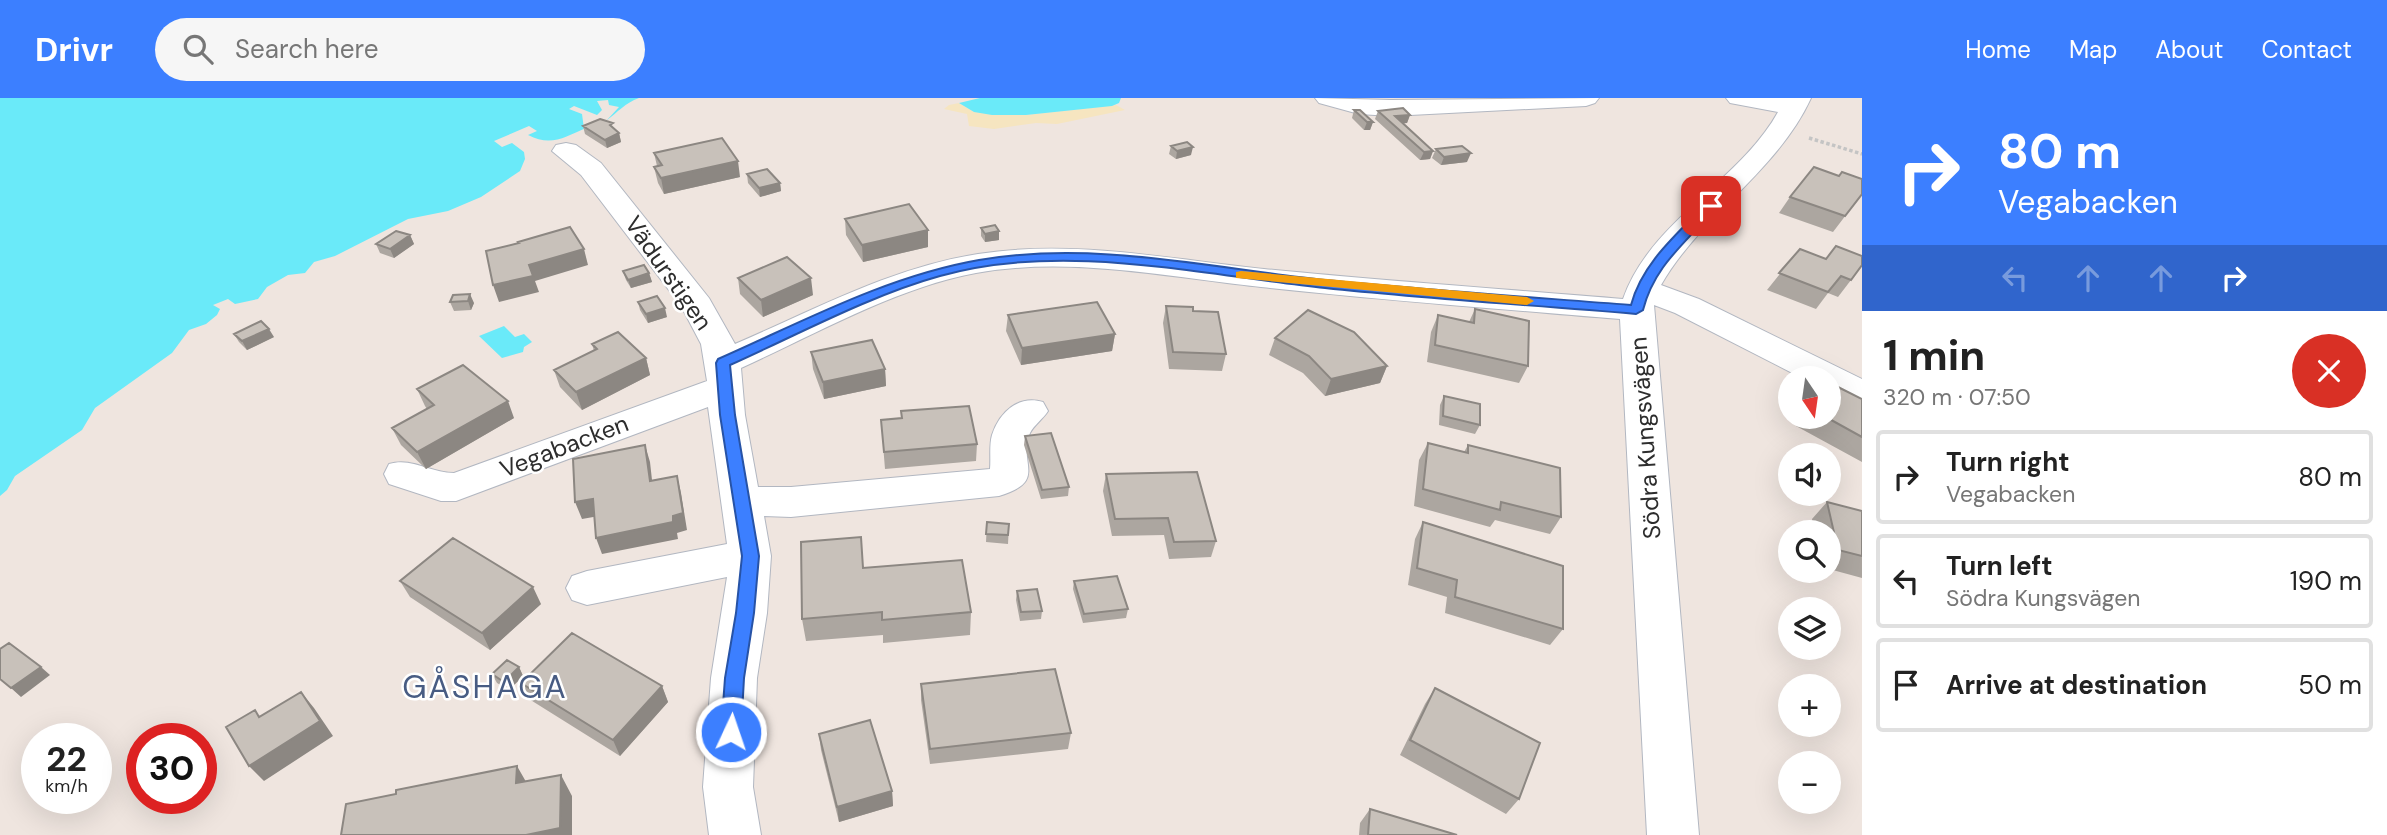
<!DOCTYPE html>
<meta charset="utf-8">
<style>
body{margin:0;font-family:"DM Sans",sans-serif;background:#f6f6f6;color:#222;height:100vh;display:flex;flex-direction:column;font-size:26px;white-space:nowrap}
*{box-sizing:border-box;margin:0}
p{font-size:23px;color:#767676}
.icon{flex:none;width:38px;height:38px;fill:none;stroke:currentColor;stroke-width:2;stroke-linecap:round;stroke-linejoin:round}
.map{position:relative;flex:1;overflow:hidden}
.side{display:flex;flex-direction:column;background:#fff;width:525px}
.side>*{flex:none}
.top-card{background:#3c7fff;color:#fff;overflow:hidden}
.needle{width:46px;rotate:167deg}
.controls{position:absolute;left:1778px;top:268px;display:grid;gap:14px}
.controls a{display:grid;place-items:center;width:63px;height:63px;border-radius:50%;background:#fff;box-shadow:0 7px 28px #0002;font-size:35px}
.speed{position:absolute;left:21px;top:625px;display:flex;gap:14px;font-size:35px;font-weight:700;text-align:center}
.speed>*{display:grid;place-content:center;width:91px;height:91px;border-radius:50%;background:#fff;box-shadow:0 7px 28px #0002;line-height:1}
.speed small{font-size:18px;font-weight:400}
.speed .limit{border:10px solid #d22;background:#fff;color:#111}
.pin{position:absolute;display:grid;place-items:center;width:60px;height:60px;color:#fff;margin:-30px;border-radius:14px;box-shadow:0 4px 10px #0006}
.me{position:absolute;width:77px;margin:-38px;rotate:3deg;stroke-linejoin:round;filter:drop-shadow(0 0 5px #0008)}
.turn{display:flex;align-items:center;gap:24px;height:147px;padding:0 21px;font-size:32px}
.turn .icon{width:91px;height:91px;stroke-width:2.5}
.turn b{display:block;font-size:49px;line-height:60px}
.lanes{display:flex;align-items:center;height:66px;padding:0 21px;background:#0003;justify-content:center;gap:35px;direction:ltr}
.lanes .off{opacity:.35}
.round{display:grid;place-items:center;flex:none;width:74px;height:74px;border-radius:37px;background:#f6f6f6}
.headline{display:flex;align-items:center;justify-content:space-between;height:119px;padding:0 21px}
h1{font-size:42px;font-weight:700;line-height:52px}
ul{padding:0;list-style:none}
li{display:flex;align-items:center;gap:21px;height:94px;margin:0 14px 10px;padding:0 7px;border:4px solid #e0e0e0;border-radius:7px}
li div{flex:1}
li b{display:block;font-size:26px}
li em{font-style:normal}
header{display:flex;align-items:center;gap:42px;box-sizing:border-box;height:98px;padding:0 35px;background:#3c7fff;color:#fff}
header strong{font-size:33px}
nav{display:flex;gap:38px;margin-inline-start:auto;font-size:24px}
.search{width:490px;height:63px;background:#f6f6f6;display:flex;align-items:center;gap:18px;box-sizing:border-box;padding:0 24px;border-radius:38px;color:#767676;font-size:26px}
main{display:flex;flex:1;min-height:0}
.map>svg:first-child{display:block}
.sand{fill:#f6e5c0}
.water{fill:#6aeaf9}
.pier{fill:#efe5df}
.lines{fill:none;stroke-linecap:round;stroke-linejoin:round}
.minor-casing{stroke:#b2b7c1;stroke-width:2}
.path{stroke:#c4c4c4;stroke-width:3.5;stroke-dasharray:3.5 2.5;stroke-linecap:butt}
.minor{fill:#fff;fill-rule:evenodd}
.wall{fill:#aca6a0}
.shaded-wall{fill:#8c8782}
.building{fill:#c8c1ba;stroke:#8c8782;stroke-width:2}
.route{fill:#3c7fff;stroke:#2753a6;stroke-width:2}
.slow{fill:#f59e0b}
.labels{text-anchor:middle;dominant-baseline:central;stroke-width:5;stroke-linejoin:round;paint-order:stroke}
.street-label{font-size:24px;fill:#2d2d2d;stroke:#fff}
.near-neighbourhood-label{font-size:32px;letter-spacing:2px;fill:#485c83;stroke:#fff}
</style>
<header>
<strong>Drivr</strong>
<div class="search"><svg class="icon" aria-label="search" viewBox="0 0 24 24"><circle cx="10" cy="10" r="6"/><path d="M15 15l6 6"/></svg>Search here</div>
<nav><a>Home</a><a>Map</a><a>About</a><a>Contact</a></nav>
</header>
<main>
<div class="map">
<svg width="1862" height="737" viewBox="0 0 1862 737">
<rect width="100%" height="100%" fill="#efe5df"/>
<path class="sand" d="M959 5 974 14 1026 17 1116 7 1125 12 1057 26 1036 25 994 31 969 28 967 16 944 11 949 7Z"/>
<path class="water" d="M0 0H639C625 5 618 14 607 22 601 26 592 27 586 30 565 39 551 49 528 37L537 33 529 28 494 43 502 49 512 45 524 54 525 61 520 73 481 99 448 113 408 121 335 158 314 164 305 175 288 177 267 189 258 201 235 206 228 201 213 207 220 211 217 217 206 226 189 232 172 255 95 310 82 332 15 378 7 392 0 398Z
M980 0H1121L1119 5 1112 8 1026 17H992L974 14 959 5Z
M504 228 515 239 524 236 532 244 524 249 523 254 502 260 479 238Z"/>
<path class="pier" d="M608 2 609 7 619 9 607 22 584 31 582 16 569 11 574 8 597 17 602 12 597 3Z"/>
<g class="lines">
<g class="minor-casing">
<path id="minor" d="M1315 0 1391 2 1599 0 1595 5 1586 8 1391 18 1359 16 1319 5Z
M1726 0H1811C1777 74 1701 117 1661 187L1699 201 1862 281V308L1829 294V280H1802L1675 215 1654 207 1699 737H1647L1620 221C1500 211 1380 202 1261 189 1167 179 1070 158 976 175 898 189 814 237 741 270L745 317 758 389H791L990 371C991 360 989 347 992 337 1000 313 1019 297 1043 304L1048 313C1043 321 1034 327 1030 335 1017 365 1049 383 999 398L791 419 764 418 771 458 767 515 757 580 753 689 761 737H709L703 689 711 580 727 479 587 507 572 502 566 490 572 478 587 473 727 446 708 309 456 403H441L389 386 384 376 389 366C412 359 430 375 454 375L707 283 701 246 681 208 581 77 552 53 556 47 566 45 576 47 601 65 709 200 735 246C814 212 893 169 978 156 1073 141 1169 161 1264 171 1383 183 1503 191 1623 201 1650 123 1740 83 1778 14L1730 5Z"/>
</g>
<path class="path" d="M1809 40 1862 56"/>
<use href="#minor" class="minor"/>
</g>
<path class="wall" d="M1354 12 1373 24 1370 32H1364L1352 20Z
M1378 13 1410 17 1407 25H1403L1433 53 1430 61 1420 62 1375 21Z
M583 28 619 35 621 44 607 50 585 36Z
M1171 48 1191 57 1176 61 1169 56Z
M1436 51 1467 64 1441 67 1432 60Z
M654 55 740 79 664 96 658 85 654 69 657 68Z
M747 76 780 85 781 93 760 99 748 85Z
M1862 96 1833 134 1779 115 1790 99Z
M845 121 928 132V149L863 164 846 137Z
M981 130 999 142 985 144 981 138Z
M410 137 414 146 394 160 380 155 376 146Z
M1800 151 1851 182 1838 199 1828 195 1816 211 1767 192Z
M623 173 649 175 652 184 631 190 626 182Z
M738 180 813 197 763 219 740 196Z
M453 197 474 205 471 212 454 213 450 204Z
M638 204 667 219 648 225 640 212Z
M1166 208 1193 213 1226 256 1222 273 1169 271 1163 225Z
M1475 211 1528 268 1519 285 1427 264 1431 234 1438 217 1469 224Z
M1008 217 1115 236 1112 253 1021 267 1006 233Z
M234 236 274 239 247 252 239 244Z
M1275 240 1387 268 1380 285 1325 298 1303 275 1269 257Z
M592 246 646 260 650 277 582 312 560 289 554 272 594 253Z
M811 254 885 271 886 288 824 301 813 271Z
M417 291 514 320 426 371 401 347 392 330 427 311 425 308Z
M1444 298 1480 327 1475 336 1439 327 1440 307Z
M1862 301V364L1796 328 1804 318H1829Z
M881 322 977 346 976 363 885 371Z
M1025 338 1069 389 1068 398 1041 401 1024 347Z
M1428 345 1464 354 1468 347 1561 419 1550 436 1495 422 1490 429 1414 408 1419 362Z
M1106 376 1216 443 1211 459 1169 461 1164 437 1112 438 1103 393Z
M1827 404 1862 413V481V480L1829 471V434H1814L1812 421Z
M987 424 1009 426 1008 446 986 444Z
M1423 424 1563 531 1550 547 1445 515 1447 499 1408 487 1415 441Z
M863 470 971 514 970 537 883 545V537L806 543 802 521Z
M400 483 541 506 490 552 410 499Z
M1074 483 1128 511 1126 520 1083 525 1073 491Z
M1017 493 1042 513 1041 521 1020 523 1016 502Z
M519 569 523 578 509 592 497 585 492 576Z
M521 585 662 588 668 604 620 658 529 601Z
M921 586 1071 635 1068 651 930 666 921 602Z
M1435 590 1519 701 1506 716 1400 657 1425 606Z
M819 636 892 693 893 708 839 724 821 652Z
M1370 711 1457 737H1359L1360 725Z"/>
<path class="shaded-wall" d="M1410 17 1407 25 1392 27 1395 18Z
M1367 24H1373L1370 32H1364Z
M619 35 621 44 607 50 605 42Z
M1193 49 1191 57 1176 61 1177 53Z
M1433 53 1430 61 1420 62 1424 54Z
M1471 55 1467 64 1441 67 1444 59Z
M738 63 740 79 664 96 661 80Z
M780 85 781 93 760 99 759 90Z
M928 132V149L863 164 862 147Z
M999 133V142L985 144V136Z
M410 137 414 146 394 160 390 151Z
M584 151 588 167 535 183 539 194 499 204 493 187 529 167Z
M649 175 652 184 631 190 628 182Z
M811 180 813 197 763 219 761 202Z
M470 196 474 205 471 212 468 203Z
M665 210 667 219 648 225 646 216Z
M269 231 274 239 247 252 242 243Z
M1115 236 1112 253 1021 267 1022 250Z
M646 260 650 277 582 312 576 294Z
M1387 268 1380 285 1325 298 1331 281Z
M885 271 886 288 824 301 823 284Z
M508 303 514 320 426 371 417 354Z
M645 347 650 364 654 400 650 383Z
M677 378 681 395 687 432 677 435 678 441 602 456 596 440 673 418Z
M593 401 599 418 582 421 575 404Z
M533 489 541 506 490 552 482 535Z
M41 569 50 577 21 599 11 590Z
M519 569 523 578 509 592 504 584Z
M662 588 668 604 620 658 613 642Z
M301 594 314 610 333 638 264 683 249 668Z
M517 668 529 689 516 685Z
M561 677 572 698V737H526Z
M892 693 893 708 839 724 837 709Z"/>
<path class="building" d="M1403 10 1410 17 1395 18 1433 53 1424 54 1378 13Z
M1354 12H1360L1373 24H1367Z
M600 21 613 25 610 27 619 35 605 42 583 28Z
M722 40 738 63 661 80 654 69 662 67 654 55Z
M1187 44 1193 49 1177 53 1171 48Z
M1462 48 1471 55 1444 59 1436 51Z
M1814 69 1839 78 1842 74 1862 81V96L1845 118 1790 99Z
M767 71 780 85 759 90 747 76Z
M909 106 928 132 862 147 845 121Z
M995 127 999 133 985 136 981 130Z
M570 129 584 151 529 167 533 178 493 187 486 153 519 145 518 144Z
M396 133 410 137 390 151 376 146Z
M1836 148 1862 158V167L1851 182 1841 178 1828 194 1779 175 1800 151 1826 161Z
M787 159 811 180 761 202 738 180Z
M644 167 649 175 628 182 623 173Z
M470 196 468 203 450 204 453 197Z
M657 198 665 210 646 216 638 204Z
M1097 204 1115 236 1022 250 1008 217Z
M1166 208 1193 209V213L1218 214 1226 256 1173 254Z
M1475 211 1529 223 1528 268 1435 247 1438 217 1474 225Z
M1308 212 1354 234 1387 268 1331 281 1309 258 1275 240Z
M261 223 269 231 242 243 234 236Z
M618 234 646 260 576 294 554 272 597 251 592 246Z
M872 242 885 271 823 284 811 254Z
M463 267 508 303 417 354 392 330 434 307 417 291Z
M1838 289 1862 301V339L1824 318H1829V296Z
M1444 298 1480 306V327L1443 318Z
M969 308 977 346 884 354 881 322 902 320 901 313Z
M1051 335 1069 389 1042 392 1025 338Z
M1428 345 1468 355V347L1560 370 1561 419 1501 404 1500 412 1423 391Z
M645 347 650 383 677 378 683 415 673 418V424L596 440 593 401 575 404 573 361Z
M1197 374 1216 443 1174 444 1168 420 1115 421 1106 376Z
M1827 404 1862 413V458L1838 452Z
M987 424 1009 426 1008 437 986 436Z
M1423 424 1563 468V531L1455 499 1457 482 1417 470Z
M861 439 863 470 962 462 971 514 882 522V514L802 521 801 444Z
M453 440 533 489 482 535 400 483Z
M1117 478 1128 511 1084 516 1074 483Z
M1037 491 1042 513 1021 514 1017 493Z
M572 535 662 588 613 642 521 585Z
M9 545 41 569 11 590 0 581V551Z
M507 562 519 569 504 584 492 576Z
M1055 571 1071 635 930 651 921 586Z
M1435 590 1540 645 1519 701 1410 642Z
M301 594 320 623 249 668 226 629 255 612 259 619Z
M870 622 892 693 837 709 819 636Z
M517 668 516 685 561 677 560 730 526 737H341L346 706 396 696V692Z
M1370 711 1457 737H1368Z"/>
<path class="route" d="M1711 104 1717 108C1688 144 1655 165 1643 212L1636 216C1532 207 1428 201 1325 190 1200 177 1064 143 940 178 871 197 797 237 730 267L735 317 759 458 754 515 744 580 741 634 738 641 731 643 724 641 721 634 725 580 736 515 742 458 720 317 716 265 718 261C802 224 887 178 979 162 1094 142 1211 170 1325 182 1427 192 1529 199 1631 207 1642 165 1677 136 1707 105Z"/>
<path class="slow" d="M1241 173 1527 199 1534 203 1527 207 1236 180V174Z"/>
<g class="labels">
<g class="street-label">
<text transform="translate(669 175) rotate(55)">Vädurstigen</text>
<text transform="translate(1645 340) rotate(-94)">Södra Kungsvägen</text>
<text transform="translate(564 348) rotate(-21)">Vegabacken</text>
</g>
<g class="near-neighbourhood-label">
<text x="485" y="589">GÅSHAGA</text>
</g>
</g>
</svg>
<div class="controls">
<a><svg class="needle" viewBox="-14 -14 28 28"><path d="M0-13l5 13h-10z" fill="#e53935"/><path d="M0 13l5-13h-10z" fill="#767676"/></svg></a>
<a><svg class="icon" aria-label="sound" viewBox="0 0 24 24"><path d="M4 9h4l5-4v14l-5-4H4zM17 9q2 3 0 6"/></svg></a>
<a><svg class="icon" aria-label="search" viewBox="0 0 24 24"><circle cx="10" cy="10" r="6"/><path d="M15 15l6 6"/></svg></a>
<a><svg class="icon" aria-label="layers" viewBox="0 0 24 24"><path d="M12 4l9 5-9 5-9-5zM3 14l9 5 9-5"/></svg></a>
<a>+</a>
<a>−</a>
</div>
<div class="speed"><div>22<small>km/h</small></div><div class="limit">30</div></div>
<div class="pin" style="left:1711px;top:108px;background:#d93025"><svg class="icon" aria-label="arrive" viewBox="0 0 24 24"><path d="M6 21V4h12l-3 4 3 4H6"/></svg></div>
<svg class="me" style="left:731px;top:634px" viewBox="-20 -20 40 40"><circle r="17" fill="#3c7fff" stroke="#fff" stroke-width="3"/><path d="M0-11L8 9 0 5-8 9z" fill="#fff"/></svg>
</div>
<section class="side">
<div class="top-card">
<div class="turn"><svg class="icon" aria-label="right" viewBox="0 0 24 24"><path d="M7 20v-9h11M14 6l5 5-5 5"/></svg><div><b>80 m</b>Vegabacken</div></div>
<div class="lanes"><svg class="icon off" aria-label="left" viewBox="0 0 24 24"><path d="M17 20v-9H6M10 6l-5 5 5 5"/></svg><svg class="icon off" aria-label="ahead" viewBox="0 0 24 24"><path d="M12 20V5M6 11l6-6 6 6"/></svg><svg class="icon off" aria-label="ahead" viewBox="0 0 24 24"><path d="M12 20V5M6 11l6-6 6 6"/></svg><svg class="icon" aria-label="right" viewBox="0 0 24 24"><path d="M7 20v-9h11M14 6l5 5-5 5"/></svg></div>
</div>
<div class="headline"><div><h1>1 min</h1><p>320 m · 07:50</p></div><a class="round" style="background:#d93025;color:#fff"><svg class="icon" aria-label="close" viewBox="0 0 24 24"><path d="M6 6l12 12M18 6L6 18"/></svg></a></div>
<ul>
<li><svg class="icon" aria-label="right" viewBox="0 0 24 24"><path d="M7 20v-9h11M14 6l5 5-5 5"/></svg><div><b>Turn right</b><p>Vegabacken</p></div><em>80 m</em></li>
<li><svg class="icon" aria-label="left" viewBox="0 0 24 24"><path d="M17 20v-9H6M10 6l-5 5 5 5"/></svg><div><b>Turn left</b><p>Södra Kungsvägen</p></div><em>190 m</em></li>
<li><svg class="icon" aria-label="arrive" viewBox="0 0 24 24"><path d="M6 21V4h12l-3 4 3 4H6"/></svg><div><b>Arrive at destination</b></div><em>50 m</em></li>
</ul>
</section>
</main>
